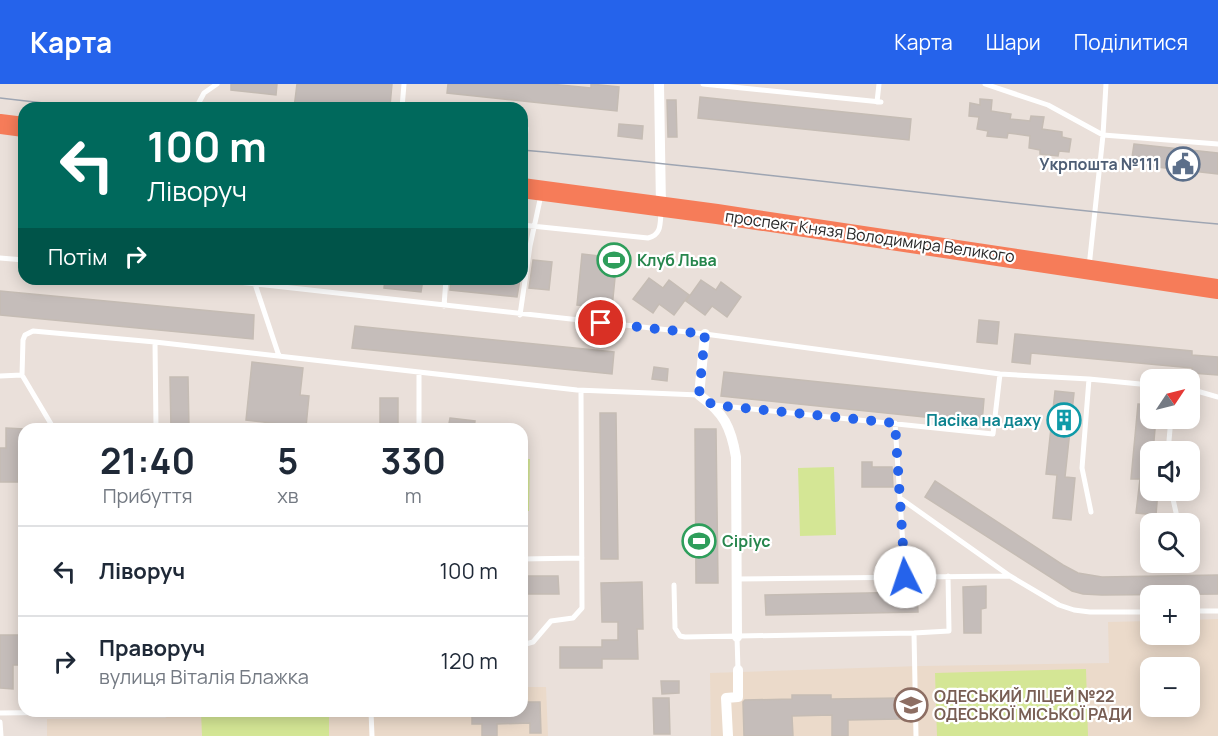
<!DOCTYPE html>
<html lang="uk">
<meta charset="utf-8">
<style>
body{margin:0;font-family:Manrope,sans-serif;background:#f2f2f3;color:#1f2937;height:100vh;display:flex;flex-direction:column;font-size:22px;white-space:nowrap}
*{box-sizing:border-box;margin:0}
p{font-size:20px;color:#747a83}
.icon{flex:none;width:33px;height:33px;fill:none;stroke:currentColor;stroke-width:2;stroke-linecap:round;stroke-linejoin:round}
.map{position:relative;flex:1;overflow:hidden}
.drawer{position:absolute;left:18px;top:339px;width:510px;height:294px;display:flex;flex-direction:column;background:#fff;border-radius:18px;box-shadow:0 3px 15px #0003}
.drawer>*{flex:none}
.banner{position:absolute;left:18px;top:18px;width:510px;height:183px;border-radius:18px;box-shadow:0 3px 15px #0003;background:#00695c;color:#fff;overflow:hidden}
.needle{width:39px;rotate:55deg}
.buttons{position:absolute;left:1140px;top:285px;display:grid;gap:12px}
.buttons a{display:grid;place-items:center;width:60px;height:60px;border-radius:12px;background:#fff;box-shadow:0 3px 15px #0003;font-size:30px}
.pin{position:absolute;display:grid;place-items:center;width:51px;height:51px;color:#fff;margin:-26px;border:3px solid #fff;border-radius:50%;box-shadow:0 2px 6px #0007}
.me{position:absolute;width:66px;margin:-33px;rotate:356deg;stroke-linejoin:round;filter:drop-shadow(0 0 4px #0008)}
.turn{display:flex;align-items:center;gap:21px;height:126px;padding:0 30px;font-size:27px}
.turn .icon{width:78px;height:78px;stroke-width:2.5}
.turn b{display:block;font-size:42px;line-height:51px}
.then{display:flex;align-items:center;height:57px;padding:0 30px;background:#0003;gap:12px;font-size:22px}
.eta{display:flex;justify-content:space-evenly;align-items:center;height:102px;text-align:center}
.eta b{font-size:36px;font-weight:700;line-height:42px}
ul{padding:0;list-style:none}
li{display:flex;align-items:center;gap:18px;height:90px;padding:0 30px;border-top:2px solid #e0e1e3}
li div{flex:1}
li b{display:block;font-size:22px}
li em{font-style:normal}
header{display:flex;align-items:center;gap:36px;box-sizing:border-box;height:84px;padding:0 30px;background:#2563eb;color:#fff}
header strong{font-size:28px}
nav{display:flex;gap:33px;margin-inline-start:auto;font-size:21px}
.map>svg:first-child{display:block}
.education{fill:#ebdaca;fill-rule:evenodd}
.pitch{fill:#d4e695}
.building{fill:#c5bdba;stroke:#c5bcb4;stroke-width:1.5}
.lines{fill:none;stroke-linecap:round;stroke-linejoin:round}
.lane{stroke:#fff;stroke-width:5}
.street{stroke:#fff;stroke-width:10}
.highway{stroke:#f67c59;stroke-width:20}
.tram{stroke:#9ea5b2;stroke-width:1.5}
.route{stroke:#2563eb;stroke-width:10;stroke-dasharray:0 18}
.labels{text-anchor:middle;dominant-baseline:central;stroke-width:4.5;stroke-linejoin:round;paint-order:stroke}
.service-label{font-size:16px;font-weight:bold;fill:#4e5e75;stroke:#fff;text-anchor:end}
.street-label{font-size:16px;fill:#282828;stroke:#fff}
.leisure-label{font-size:16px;font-weight:bold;fill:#27864d;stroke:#fff;text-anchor:start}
.culture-label{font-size:16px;font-weight:bold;fill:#0d838f;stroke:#fff;text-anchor:end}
.education-label{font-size:16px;font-weight:bold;fill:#785e54;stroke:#fff;text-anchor:start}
</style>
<header>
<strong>Карта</strong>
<nav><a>Карта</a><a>Шари</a><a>Поділитися</a></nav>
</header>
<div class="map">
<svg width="1218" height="652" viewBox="0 0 1218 652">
<rect width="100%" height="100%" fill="#eae0da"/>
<path class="education" d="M1218 535V652H711L710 589 920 582 1109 579 1108 538 1150 537V550H1190V536ZM1150 584H1190V622H1150Z
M522 603H546L548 652H47V635L165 634 177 627H522Z"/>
<path class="pitch" d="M522 375H530L529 427H522Z
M834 383 836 451 800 452 798 384Z
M1086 585 1088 652H937L935 589Z
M201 627H329V652H202Z"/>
<path class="building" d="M231 0H277L276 11 231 6Z
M297 0H392L390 22 375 20 374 24H294Z
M448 0H550L591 4V0L619 3 617 27 447 9Z
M700 13 911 35 909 56 698 34Z
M980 15 992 16 991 27 1011 30 1010 35 1030 37 1031 32 1044 33 1042 45 1062 48V53L1071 55 1069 68 1059 67 1058 72 1040 70V66L1029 64 1030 52 1008 49 1007 54 987 52 988 47 977 45 979 33 969 32 970 19 980 21Z
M667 16H676L677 53H668Z
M619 40 643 42 642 55 618 52Z
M1134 60 1218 69V90L1131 80Z
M582 170 617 174 612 224 577 221Z
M533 176 552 178 549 206 529 204Z
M649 194 663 204 669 196 689 211 674 231 659 220 653 229 633 215Z
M385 195H423L421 208 384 204Z
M451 195H520L517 213 450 206Z
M701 196 716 206 721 198 741 213 727 233 712 222 705 231 686 217Z
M0 207 254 231 253 255 0 231Z
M979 236 999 238 997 260 977 258Z
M355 242 614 268 612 290 352 264Z
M1015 250 1192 267V271L1218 273V291L1192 289V284L1031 269 1030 280 1012 278Z
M252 278 303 284 300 311 309 312 306 343 246 336Z
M654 283 668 285 667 297 652 295Z
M724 288 984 315 982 339 721 312Z
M170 293H188L189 345H171Z
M1055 307 1074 309 1065 393 1075 394 1071 436 1053 434 1057 391 1046 390Z
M380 314H398V345H380Z
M1138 320 1150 321V334H1156L1153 368H1150V406H1158L1156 431 1136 429 1140 395H1131Z
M600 329H616L618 475H601Z
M450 334 475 337 474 345H448Z
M6 344 24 345V375H19L18 398H0V364H6Z
M695 345H716L718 499H696Z
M862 378H872V383H892L893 403H862Z
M935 397 1063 481 1078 489 1102 493 1218 491V510L1102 511 1083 510 1072 507 925 413Z
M522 492H558L559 510H522Z
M642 498 643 545H637L638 575H602V584H560V563H602V556H618V538H602L601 499Z
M986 502V524L981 525V549H964L963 503Z
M917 508 918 528 766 531 765 511Z
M0 551H24V581H13V605L0 604Z
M661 597H679V609L662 610Z
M792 611H831V615L900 614V635L848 636V652H832V631L792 632 793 652H744L743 618 745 616 792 615Z
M653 614H669L670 650H654Z
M522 618H540L541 649H530V639L497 640V652H482V640H472V627H522Z"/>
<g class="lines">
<path class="lane" d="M703 0 881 18
M985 0 1048 21 1103 51 1218 60
M877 18 879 0
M196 24 204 9 217 0
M402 24 404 0
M522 36 526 44 522 96
M522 141 648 154C662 151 660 139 661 127
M0 174 24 176
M1089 183 1103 51 1106 0
M211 195 705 250 1000 290 1089 295 1150 301
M255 200 279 272
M444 222 446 195
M520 231 530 162 541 111
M155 258 156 345
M419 289V345
M0 292 22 291
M1089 295 1082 384 1091 428
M1190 305 1218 313
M713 321 993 350 1000 290
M895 339 905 493
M54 345 22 291 23 256 25 251 33 247 155 258 577 306 699 311
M1168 368 1171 334
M1171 406 1177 433
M900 414 1010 492 1059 521 1074 526 1090 528H1150
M522 475 582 474
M737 495 1010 492
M674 501 675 544 680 552 685 553 914 549 949 547 948 492
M1190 527H1218
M914 549 916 652
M737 553 738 586
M522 561 533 558 551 537 573 534 582 524 581 307
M371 627 372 652
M0 629 166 627
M0 638 1 652"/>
<path class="street" d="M659 0 661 123
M705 250 699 311C724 329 731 343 736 373L737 553
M728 652 726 614 738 613V586"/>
<path class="highway" d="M0 40 24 43
M522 104 717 130 1218 205"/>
<path class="tram" d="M0 14 87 24
M522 66C754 86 986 119 1218 140"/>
</g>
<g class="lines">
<path class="route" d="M601 239 705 250 699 311 713 321 895 339 905 493"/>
</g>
<defs>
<g id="civic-ring" transform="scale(1.725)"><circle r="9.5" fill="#fff" stroke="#5c6f8a" stroke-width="1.5"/><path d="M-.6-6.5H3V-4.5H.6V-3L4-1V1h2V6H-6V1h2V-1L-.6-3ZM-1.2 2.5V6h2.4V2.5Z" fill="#5c6f8a"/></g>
<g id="stadium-ring" transform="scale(1.725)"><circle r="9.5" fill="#fff" stroke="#2e9e5b" stroke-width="1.5"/><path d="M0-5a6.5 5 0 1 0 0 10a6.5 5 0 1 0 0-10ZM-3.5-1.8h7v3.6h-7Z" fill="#2e9e5b"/></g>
<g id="building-ring" transform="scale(1.725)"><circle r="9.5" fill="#fff" stroke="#0f9aa8" stroke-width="1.5"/><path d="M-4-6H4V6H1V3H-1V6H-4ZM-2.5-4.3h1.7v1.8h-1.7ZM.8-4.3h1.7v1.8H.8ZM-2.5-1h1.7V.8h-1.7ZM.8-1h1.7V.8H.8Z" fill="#0f9aa8"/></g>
<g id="school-ring" transform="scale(1.725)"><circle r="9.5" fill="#fff" stroke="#8d6e63" stroke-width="1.5"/><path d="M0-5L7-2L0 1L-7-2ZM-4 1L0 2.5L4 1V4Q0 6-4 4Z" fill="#8d6e63"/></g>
</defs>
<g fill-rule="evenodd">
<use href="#civic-ring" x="1183" y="80"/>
<use href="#stadium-ring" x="614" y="176"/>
<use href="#building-ring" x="1064" y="336"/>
<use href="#stadium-ring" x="699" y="457"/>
<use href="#school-ring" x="911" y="621"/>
</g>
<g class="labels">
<g class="service-label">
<text x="1160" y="80">Укрпошта №111</text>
</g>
<g class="street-label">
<text transform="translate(870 152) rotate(8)">проспект Князя Володимира Великого</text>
</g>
<g class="leisure-label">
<text x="637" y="176">Клуб Льва</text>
<text x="722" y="457">Сіріус</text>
</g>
<g class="culture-label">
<text x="1041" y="336">Пасіка на даху</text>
</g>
<g class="education-label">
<text x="934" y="612">ОДЕСЬКИЙ ЛІЦЕЙ №22<tspan x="934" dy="18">ОДЕСЬКОЇ МІСЬКОЇ РАДИ</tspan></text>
</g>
</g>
</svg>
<div class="buttons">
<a><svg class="needle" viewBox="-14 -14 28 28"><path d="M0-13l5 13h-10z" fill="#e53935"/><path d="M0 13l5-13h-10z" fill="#747a83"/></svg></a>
<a><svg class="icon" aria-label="sound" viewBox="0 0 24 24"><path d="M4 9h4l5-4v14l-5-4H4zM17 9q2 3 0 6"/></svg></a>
<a><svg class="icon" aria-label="search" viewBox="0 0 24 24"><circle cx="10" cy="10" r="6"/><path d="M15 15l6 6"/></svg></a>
<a>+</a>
<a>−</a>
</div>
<div class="pin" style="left:601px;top:239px;background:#d93025"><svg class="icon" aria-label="arrive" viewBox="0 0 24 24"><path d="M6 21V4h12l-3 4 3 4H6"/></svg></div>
<svg class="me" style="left:905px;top:493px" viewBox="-20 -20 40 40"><circle r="19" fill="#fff"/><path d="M0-13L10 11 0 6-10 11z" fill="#2563eb"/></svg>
<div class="banner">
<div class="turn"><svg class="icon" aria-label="left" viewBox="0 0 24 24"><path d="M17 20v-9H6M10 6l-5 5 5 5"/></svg><div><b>100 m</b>Ліворуч</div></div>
<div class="then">Потім<svg class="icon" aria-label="right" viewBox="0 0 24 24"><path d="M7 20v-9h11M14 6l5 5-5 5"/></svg></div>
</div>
<section class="drawer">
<div class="eta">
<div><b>21:40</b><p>Прибуття</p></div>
<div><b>5</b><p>хв</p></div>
<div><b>330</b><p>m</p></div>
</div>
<ul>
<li><svg class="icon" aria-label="left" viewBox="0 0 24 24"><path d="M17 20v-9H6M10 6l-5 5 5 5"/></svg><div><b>Ліворуч</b></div><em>100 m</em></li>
<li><svg class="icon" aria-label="right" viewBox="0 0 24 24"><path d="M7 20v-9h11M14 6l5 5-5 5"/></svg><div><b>Праворуч</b><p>вулиця Віталія Блажка</p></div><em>120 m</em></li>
</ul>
</section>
</div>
